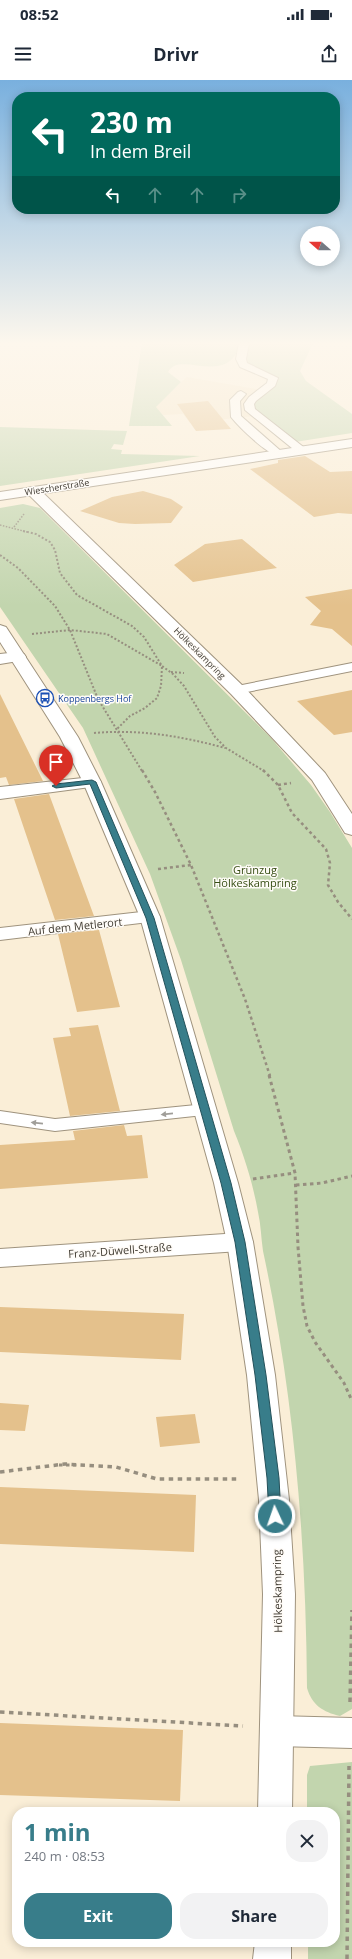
<!DOCTYPE html>
<meta charset="utf-8">
<style>
body{margin:0;font-family:"Open Sans",sans-serif;background:#f2f2f3;color:#1f2937;height:100vh;display:flex;flex-direction:column;font-size:15px;white-space:nowrap}
*{box-sizing:border-box;margin:0}
p{font-size:13px;color:#747a83}
.icon{flex:none;width:22px;height:22px;fill:none;stroke:currentColor;stroke-width:2;stroke-linecap:round;stroke-linejoin:round}
.map{position:relative;flex:1;overflow:hidden}
.sheet{position:absolute;left:12px;top:1727px;width:328px;height:140px;display:flex;flex-direction:column;background:#fff;border-radius:16px;box-shadow:0 2px 10px #0003}
.sheet>*{flex:none}
.hud{position:absolute;left:12px;top:12px;width:328px;height:122px;border-radius:16px;box-shadow:0 2px 10px #0003;background:#00695c;color:#fff;overflow:hidden}
.needle{width:26px;rotate:291deg}
.tools{position:absolute;left:300px;top:146px;display:grid;gap:8px}
.tools a{display:grid;place-items:center;width:40px;height:40px;border-radius:50%;background:#fff;box-shadow:0 2px 10px #0003;font-size:20px}
.pin{position:absolute;display:grid;place-items:center;width:34px;height:34px;color:#fff;margin:-41px -17px;border-radius:50% 50% 50% 0;rotate:-45deg;box-shadow:0 0 4px #0007}
.pin .icon{rotate:45deg}
.me{position:absolute;width:44px;margin:-22px;rotate:357deg;stroke-linejoin:round;filter:drop-shadow(0 0 3px #0008)}
.turn{display:flex;align-items:center;gap:14px;height:84px;padding:0 12px;font-size:18px}
.turn .icon{width:52px;height:52px;stroke-width:2.5}
.turn b{display:block;font-size:28px;line-height:34px}
.lanes{display:flex;align-items:center;height:38px;padding:0 12px;background:#0003;justify-content:center;gap:20px;direction:ltr}
.lanes .off{opacity:.35}
.round{display:grid;place-items:center;flex:none;width:42px;height:42px;border-radius:16px;background:#f2f2f3}
.headline{display:flex;align-items:center;justify-content:space-between;height:68px;padding:0 12px}
h1{font-size:24px;font-weight:700;line-height:30px;color:#387d8a}
.button{display:flex;gap:8px;margin-top:auto;padding:8px 12px}
.button a{flex:1;height:46px;border-radius:16px;background:#387d8a;color:#fff;font-size:16px;font-weight:700;line-height:46px;text-align:center}
.button a+a{background:#f2f2f3;color:#1f2937}
.status{display:flex;justify-content:space-between;align-items:center;height:28px;padding:0 20px;background:#fff;direction:ltr}
.status svg{height:11px;fill:currentColor}
header{display:flex;justify-content:space-between;align-items:center;height:52px;padding:0 12px;background:#fff;font-size:18px;font-weight:700}
.map>svg:first-child{display:block}
.built{fill:#f4e4c6}
.green{fill:#c2d5ae}
.building{fill:#e4c18c}
.lines{fill:none;stroke-linecap:round;stroke-linejoin:round}
.lane-casing{stroke:#9f937e;stroke-width:2}
.street-casing{stroke:#9f937e;stroke-width:2}
.secondary-casing{stroke:#9f937e;stroke-width:2}
.path-far4{stroke:#968e7f;stroke-width:1.5;stroke-dasharray:1.5 1.5;stroke-linecap:butt}
.path-far3{stroke:#968e7f;stroke-width:2;stroke-dasharray:2 2;stroke-linecap:butt}
.path-far2{stroke:#968e7f;stroke-width:2.5;stroke-dasharray:3 3;stroke-linecap:butt}
.path-far1{stroke:#968e7f;stroke-width:3;stroke-dasharray:3.5 3.5;stroke-linecap:butt}
.path{stroke:#968e7f;stroke-width:3.5;stroke-dasharray:4.5 4.5;stroke-linecap:butt}
.lane{fill:#fff;fill-rule:evenodd}
.street{fill:#fff;fill-rule:evenodd}
.secondary{fill:#fff;fill-rule:evenodd}
.oneway{fill:#a09e99}
.route{fill:#387d8a;stroke:#24515a}
.labels{text-anchor:middle;dominant-baseline:central;stroke-width:3;stroke-linejoin:round;paint-order:stroke}
.far-street-label{font-size:9px;fill:#413c33;stroke:#fffcf8}
.far-transit-label{font-size:9px;fill:#164399;stroke:#fffcf8;text-anchor:start}
.park-label{font-size:11px;fill:#364d13;stroke:#fffcf8}
.street-label{font-size:11px;fill:#413c33;stroke:#fffcf8}
</style>
<div class="status"><b>08:52</b><svg viewBox="0 0 49 12"><path d="M0 12V9h3v3zM5 12V6h3v6zM10 12V3h3v9zM15 12V0h3v12zM26 1h20v11H26zM47 4h2v5h-2z"/></svg></div>
<header><svg class="icon" aria-label="menu" viewBox="0 0 24 24"><path d="M4 6h16M4 12h16M4 18h16"/></svg>Drivr<svg class="icon" aria-label="share" viewBox="0 0 24 24"><path d="M12 15V3M7 8l5-5 5 5M5 13v7h14v-7"/></svg></header>
<div class="map">
<svg width="352" height="1879" viewBox="0 0 352 1879">
<rect width="100%" height="100%" fill="#faeed7"/>
<path class="built" d="M187 297 262 310 254 336 190 343 183 334 163 335 156 328 158 323Z"/>
<path class="green" d="M142 263H241C227 309 180 269 168 292L181 302 156 327 172 346H129Z
M247 263H313L300 291 306 301 352 334V353L295 362 257 334 252 325C259 315 269 310 277 301L273 296 246 282Z
M0 347 127 351 123 365 114 364 111 369 122 370 121 374 200 376 0 406Z
M23 424 40 428 271 658 311 705 330 732 352 768V1629L340 1636C323 1632 312 1625 307 1608 306 1461 294 1315 263 1171 261 1158 261 1145 258 1132 253 1104 245 1078 234 1051L181 880 150 794 83 648 0 527V428Z
M352 1682V1879H308V1862H335V1732H307V1695L310 1686Z"/>
<path class="building" d="M208 321 231 349 196 351 177 324Z
M305 376 330 392 352 391V434L338 433 314 437 250 389 278 383V380Z
M143 411 171 419 183 427 171 443 135 444 119 443 80 431 112 417Z
M242 459 277 488 193 502 174 485 205 464Z
M352 509V566L332 549 310 545 321 531 305 517Z
M352 610V652L334 655 297 621Z
M0 614 43 701 9 705 6 697 0 698Z
M49 714 94 836 55 840 14 719Z
M99 850 120 927 77 932 58 854Z
M98 945 120 1031 70 1036 53 958 71 956 69 948Z
M124 1045 127 1056 142 1055 148 1098 0 1109V1065L75 1060 73 1051Z
M0 1227 184 1234 181 1280 0 1272Z
M0 1323 29 1325 25 1351 0 1350Z
M195 1334 200 1363 160 1367 156 1337Z
M0 1407 196 1415 194 1472 0 1464Z
M0 1643 183 1650 180 1721 0 1715Z"/>
<g class="lines">
<g class="lane-casing">
<path id="lane" d="M239 263H249L246 279 247 283 278 298 275 306 256 321 254 324 255 329 306 369 307 371 306 373H298L245 330 244 324 249 317 267 303 268 299 240 287 236 279Z
M241 311 246 314 240 321 241 336 282 372 283 374 282 376C271 379 238 346 231 337L230 320 238 312Z
M352 583V591L237 614 232 613 230 610 232 607Z
M206 1024 213 1026 216 1030 213 1034 55 1051 0 1043V1031L55 1039Z"/>
</g>
<g class="street-casing">
<path id="street" d="M33 407 38 408 243 606 325 693 352 734V755L345 753 312 700 231 614 28 414 26 411 28 408Z
M18 572 24 574 26 577 24 580 0 584V574Z
M92 697 98 698 101 702 98 706 0 719V707Z
M150 831 157 833 160 837 157 841 0 860V848Z
M240 1153 249 1156 253 1162 249 1168 240 1171 0 1187V1169Z
M277 1636 352 1638V1668L277 1666 265 1662 260 1651 265 1640Z"/>
</g>
<g class="secondary-casing">
<path id="secondary" d="M352 359V367L0 420V412Z
M0 545 6 547 78 657 101 702 160 837 238 1103 253 1162 275 1295 289 1420 295 1514 292 1732H258L263 1514 259 1420 247 1295 227 1162 214 1103 140 837 83 702 60 657 0 562Z
M255 1862H291V1879H253Z"/>
</g>
<path class="path-far4" d="M0 445 27 452
M14 447 24 434"/>
<path class="path-far3" d="M23 451 36 454 50 462 55 470 60 493 77 515 132 546 144 557 162 586 173 594 184 606 215 657 226 668 264 691
M0 475 18 488 55 526 70 550 98 619 142 691
M32 554 70 550 107 554 162 586 161 606 157 618 145 628 130 636 116 650
M171 592 184 593
M94 653C139 649 181 656 225 668"/>
<path class="path-far2" d="M142 690 155 712 191 785 245 919 270 996
M263 690 278 705 292 733 326 769 330 783 328 805 338 822 352 839
M278 705 291 703
M158 789 191 785"/>
<path class="path-far1" d="M269 995 295 1093 298 1167 303 1226 307 1246 315 1262 344 1303 352 1321
M253 1099 295 1093
M296 1105 322 1103 352 1096
M59 1385H78"/>
<path class="path" d="M0 1392 65 1384 116 1387 157 1399H240
M350 1622 352 1530
M0 1632 243 1646
M347 1879 349 1686"/>
<use href="#lane" class="lane"/>
<use href="#street" class="street"/>
<use href="#secondary" class="secondary"/>
</g>
<defs><path id="oneway-solid" d="M-6-.8H1V-3.2L6.5 0L1 3.2V.8H-6Z"/></defs>
<g class="oneway">
<use href="#oneway-solid" transform="translate(167 1034) rotate(174)"/>
<use href="#oneway-solid" transform="translate(37 1043) rotate(-174)"/>
</g>
<linearGradient id="sky" x2="0" y2="1"><stop stop-color="#79b0de"/><stop offset="0.5" stop-color="#fdf7ed"/><stop offset="1" stop-color="#fdf7ed" stop-opacity="0"/></linearGradient>
<rect width="352" height="526" fill="url(#sky)"/>
<path class="route" d="M92 700 96 702 154 838 231 1103 245 1162 266 1295 279 1398 281 1436 279 1440 275 1441 271 1440 269 1436 267 1398 255 1295 235 1162 221 1103 146 838 90 704 56 708 52 706 56 704Z"/>
<defs>
<g id="bus-ring" transform="scale(0.9)"><circle r="9.5" fill="#fffcf8" stroke="#1a4fb4" stroke-width="1.5"/><path d="M-5-6H5V4H4V6H2V4H-2V6H-4V4H-5ZM-3.5-4V0h7V-4ZM-3.5 1.2v1.5H-2V1.2ZM2 1.2v1.5H3.5V1.2Z" fill="#1a4fb4"/></g>
</defs>
<g fill-rule="evenodd">
<use href="#bus-ring" x="45" y="618"/>
</g>
<g class="labels">
<g class="far-street-label">
<text transform="translate(57 407) rotate(-9)">Wiescherstraße</text>
<text transform="translate(200 573) rotate(45)">Hölkeskampring</text>
</g>
<g class="far-transit-label">
<text x="58" y="618">Koppenbergs Hof</text>
</g>
<g class="park-label">
<text x="255" y="789">Grünzug<tspan x="255" dy="13">Hölkeskampring</tspan></text>
</g>
<g class="street-label">
<text transform="translate(75 846) rotate(-6)">Auf dem Metlerort</text>
<text transform="translate(120 1170) rotate(-4)">Franz-Düwell-Straße</text>
<text transform="translate(277 1511) rotate(-91)">Hölkeskampring</text>
</g>
</g>
</svg>
<div class="tools">
<a><svg class="needle" viewBox="-14 -14 28 28"><path d="M0-13l5 13h-10z" fill="#e53935"/><path d="M0 13l5-13h-10z" fill="#747a83"/></svg></a>
</div>
<div class="pin" style="left:56px;top:706px;background:#d93025"><svg class="icon" aria-label="arrive" viewBox="0 0 24 24"><path d="M6 21V4h12l-3 4 3 4H6"/></svg></div>
<svg class="me" style="left:275px;top:1436px" viewBox="-20 -20 40 40"><circle r="17" fill="#387d8a" stroke="#fff" stroke-width="3"/><path d="M0-11L8 9 0 5-8 9z" fill="#fff"/></svg>
<div class="hud">
<div class="turn"><svg class="icon" aria-label="left" viewBox="0 0 24 24"><path d="M17 20v-9H6M10 6l-5 5 5 5"/></svg><div><b>230 m</b>In dem Breil</div></div>
<div class="lanes"><svg class="icon" aria-label="left" viewBox="0 0 24 24"><path d="M17 20v-9H6M10 6l-5 5 5 5"/></svg><svg class="icon off" aria-label="ahead" viewBox="0 0 24 24"><path d="M12 20V5M6 11l6-6 6 6"/></svg><svg class="icon off" aria-label="ahead" viewBox="0 0 24 24"><path d="M12 20V5M6 11l6-6 6 6"/></svg><svg class="icon off" aria-label="right" viewBox="0 0 24 24"><path d="M7 20v-9h11M14 6l5 5-5 5"/></svg></div>
</div>
<section class="sheet">
<div class="headline"><div><h1>1 min</h1><p>240 m · 08:53</p></div><a class="round"><svg class="icon" aria-label="close" viewBox="0 0 24 24"><path d="M6 6l12 12M18 6L6 18"/></svg></a></div>
<div class="button"><a>Exit</a><a>Share</a></div>
</section>
</div>
